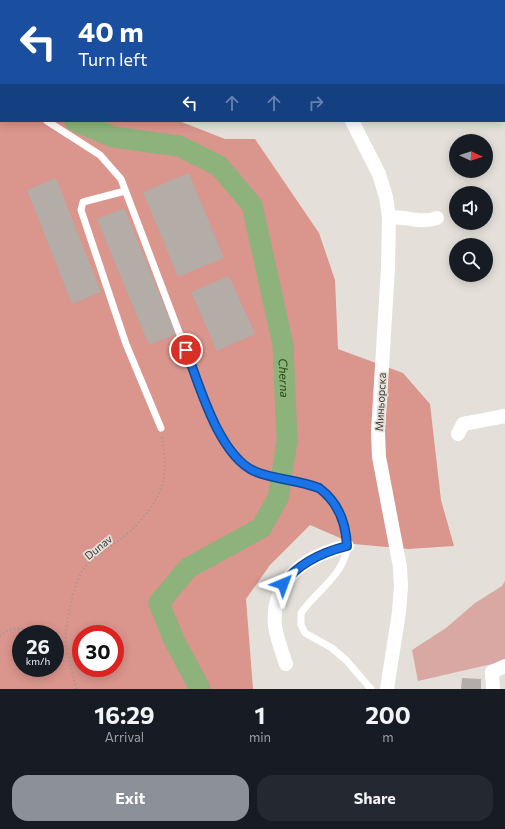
<!DOCTYPE html>
<meta charset="utf-8">
<style>
body{margin:0;font-family:Commissioner,sans-serif;background:#242831;color:#f1f3f6;height:100vh;display:flex;flex-direction:column;font-size:15px;white-space:nowrap}
*{box-sizing:border-box;margin:0}
p{font-size:13px;color:#9ea1a6}
.icon{flex:none;width:22px;height:22px;fill:none;stroke:currentColor;stroke-width:2;stroke-linecap:round;stroke-linejoin:round}
.map{position:relative;height:689px;overflow:hidden}
.drawer{display:flex;flex-direction:column;background:#171b24;flex:1}
.drawer>*{flex:none}
.top-card{position:absolute;left:0px;top:0px;width:505px;height:122px;box-shadow:0 2px 10px #0003;background:#1a4fa0;color:#fff;overflow:hidden}
.needle{width:26px;rotate:94deg}
.fabs{position:absolute;left:449px;top:134px;display:grid;gap:8px}
.fabs a{display:grid;place-items:center;width:44px;height:44px;border-radius:50%;background:#171b24;box-shadow:0 2px 10px #0003;font-size:20px}
.speed{position:absolute;left:12px;top:625px;display:flex;gap:8px;font-size:20px;font-weight:700;text-align:center}
.speed>*{display:grid;place-content:center;width:52px;height:52px;border-radius:50%;background:#171b24;box-shadow:0 2px 10px #0003;line-height:1}
.speed small{font-size:10px;font-weight:400}
.speed .limit{border:6px solid #d22;background:#fff;color:#111}
.pin{position:absolute;display:grid;place-items:center;width:34px;height:34px;color:#fff;margin:-17px;border:2px solid #fff;border-radius:50%;box-shadow:0 1px 4px #0007}
.me{position:absolute;width:44px;margin:-22px;rotate:44deg;stroke-linejoin:round;filter:drop-shadow(0 0 3px #0008)}
.turn{display:flex;align-items:center;gap:14px;height:84px;padding:0 12px;font-size:18px}
.turn .icon{width:52px;height:52px;stroke-width:2.5}
.turn b{display:block;font-size:28px;line-height:34px}
.lanes{display:flex;align-items:center;height:38px;padding:0 12px;background:#0003;justify-content:center;gap:20px;direction:ltr}
.lanes .off{opacity:.35}
.eta{display:flex;justify-content:space-evenly;align-items:center;height:68px;text-align:center}
.eta b{font-size:24px;font-weight:700;line-height:28px}
.action{display:flex;gap:8px;margin-top:auto;padding:8px 12px}
.action a{flex:1;height:46px;border-radius:16px;background:#8c9099;color:#fff;font-size:16px;font-weight:700;line-height:46px;text-align:center}
.action a+a{background:#242831;color:#f1f3f6}
.map>svg:first-child{display:block}
.green{fill:#d9a8a3}
.forest{fill:#da958d;fill-rule:evenodd}
.lines{fill:none;stroke-linecap:round;stroke-linejoin:round}
.river{stroke:#8db27c;stroke-width:21}
.building{fill:#b3aca7}
.path{stroke:#9b9893;stroke-width:2;stroke-dasharray:1 3;stroke-linecap:butt}
.service{stroke:#fff;stroke-width:7}
.minor{stroke:#fff;stroke-width:14}
.route-casing{stroke:#114b97;stroke-width:10}
.route{stroke:#1a73e8;stroke-width:7}
.labels{text-anchor:middle;dominant-baseline:central;stroke-width:3.5;stroke-linejoin:round;paint-order:stroke}
.street-label{font-size:11px;fill:#3e3c39;stroke:#e4e0d9}
.water-label{font-size:12px;font-style:italic;fill:#254810;stroke:#e4e0d9}
</style>
<div class="map">
<svg width="505" height="689" viewBox="0 0 505 689">
<rect width="100%" height="100%" fill="#e4e0d9"/>
<path class="green" d="M505 581V661L418 681 412 650 446 628 475 603 502 586Z"/>
<path class="forest" d="M0 0 82 1H1V121H179L225 139H255L319 233 335 280 338 349 403 373 430 404 441 500 454 546 408 549 354 544 310 525 270 565 246 599 253 689H0ZM21 634H55V668H21ZM81 634H115V668H81Z
M446 0H505V57L504 1Z"/>
<g class="lines">
<g class="river">
<path d="M21 1V0"/>
<path id="s1" d="M75 121 113 137 179 146 219 166 252 205 283 345 287 441 278 498 261 528 188 568 159 603 174 640 200 689"/>
</g>
</g>
<path class="building" d="M189 173 224 258 178 277 143 192Z
M56 178 101 292 72 304 27 190Z
M124 208 176 334 149 345 97 219Z
M229 276 255 334 217 351 191 292Z
M462 678 481 679V689H461Z"/>
<g class="lines">
<path class="path" d="M0 636C14 624 22 629 38 634
M55 640 66 643
M76 689C73 674 68 659 66 644 64 628 73 588 81 573 88 560 101 554 113 545 134 530 156 508 163 482 167 468 164 451 162 437"/>
<path class="service" d="M10 1V0
M0 43 1 39
M0 66 1 68
M47 121 100 155 121 179 213 422 234 455 254 471 319 488C342 505 357 542 339 569 329 585 312 597 301 613V625L305 633 332 648 346 660 371 689
M125 191 83 202 81 210 126 344 161 428"/>
<path class="minor" d="M286 0 287 1
M424 0V1
M504 86 505 87
M352 121 379 174 386 197 389 217 388 268 378 432 379 457 400 567 401 587 399 612 387 689
M389 217C406 216 420 224 437 218
M458 434 463 424 505 416
M286 664C282 652 277 639 275 626 271 579 306 556 347 546
M493 689 492 672 505 666"/>
</g>
<g class="lines">
<g class="route-casing">
<path id="route" d="M186 350C199 384 218 454 254 471 271 479 299 480 319 488 338 502 346 523 347 546 323 552 298 564 283 584"/>
</g>
<use href="#route" class="route"/>
</g>
<g class="labels">
<g class="street-label">
<text transform="translate(380 402) rotate(-87)">Миньорска</text>
<text transform="translate(98 547) rotate(-39)">Dunav</text>
</g>
<g class="water-label">
<text stroke="none"><textPath href="#s1" startOffset="380">Cherna</textPath></text>
</g>
</g>
</svg>
<div class="fabs">
<a><svg class="needle" viewBox="-14 -14 28 28"><path d="M0-13l5 13h-10z" fill="#e53935"/><path d="M0 13l5-13h-10z" fill="#9ea1a6"/></svg></a>
<a><svg class="icon" aria-label="sound" viewBox="0 0 24 24"><path d="M4 9h4l5-4v14l-5-4H4zM17 9q2 3 0 6"/></svg></a>
<a><svg class="icon" aria-label="search" viewBox="0 0 24 24"><circle cx="10" cy="10" r="6"/><path d="M15 15l6 6"/></svg></a>
</div>
<div class="speed"><div>26<small>km/h</small></div><div class="limit">30</div></div>
<div class="pin" style="left:186px;top:350px;background:#d93025"><svg class="icon" aria-label="arrive" viewBox="0 0 24 24"><path d="M6 21V4h12l-3 4 3 4H6"/></svg></div>
<svg class="me" style="left:283px;top:584px" viewBox="-20 -20 40 40"><path d="M0-17L14 15 0 8-14 15z" fill="#1a73e8" stroke="#fff" stroke-width="4"/></svg>
<div class="top-card">
<div class="turn"><svg class="icon" aria-label="left" viewBox="0 0 24 24"><path d="M17 20v-9H6M10 6l-5 5 5 5"/></svg><div><b>40 m</b>Turn left</div></div>
<div class="lanes"><svg class="icon" aria-label="left" viewBox="0 0 24 24"><path d="M17 20v-9H6M10 6l-5 5 5 5"/></svg><svg class="icon off" aria-label="ahead" viewBox="0 0 24 24"><path d="M12 20V5M6 11l6-6 6 6"/></svg><svg class="icon off" aria-label="ahead" viewBox="0 0 24 24"><path d="M12 20V5M6 11l6-6 6 6"/></svg><svg class="icon off" aria-label="right" viewBox="0 0 24 24"><path d="M7 20v-9h11M14 6l5 5-5 5"/></svg></div>
</div>
</div>
<section class="drawer">
<div class="eta">
<div><b>16:29</b><p>Arrival</p></div>
<div><b>1</b><p>min</p></div>
<div><b>200</b><p>m</p></div>
</div>
<div class="action"><a>Exit</a><a>Share</a></div>
</section>
